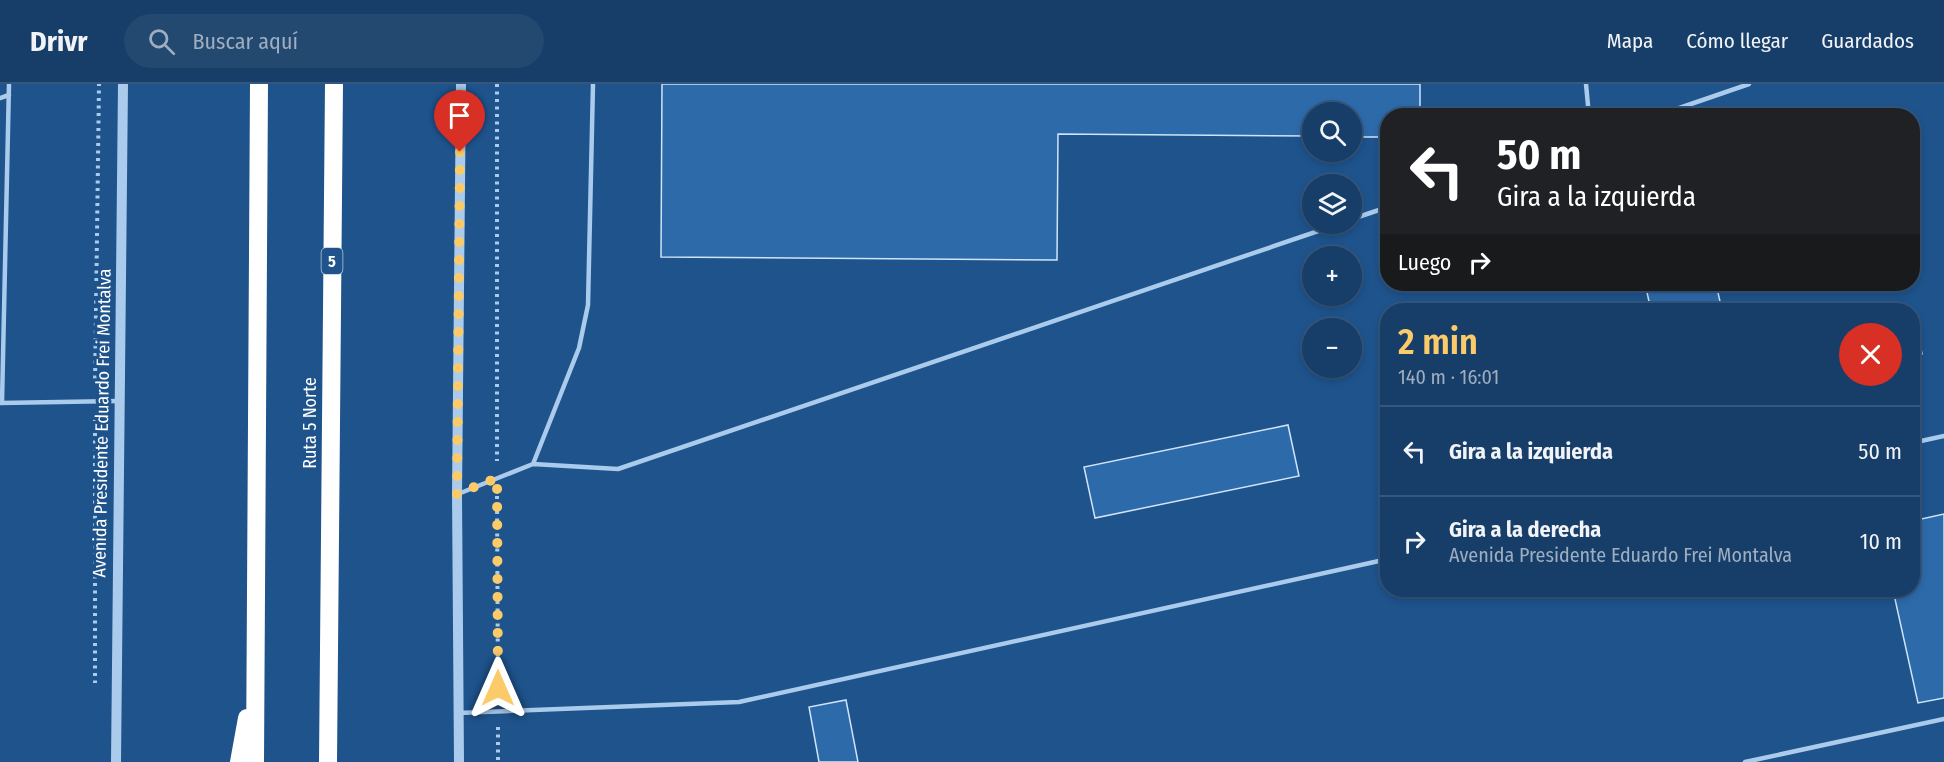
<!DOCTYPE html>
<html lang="es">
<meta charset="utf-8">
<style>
body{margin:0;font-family:"Fira Sans Condensed",sans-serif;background:#234971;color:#f1f3f6;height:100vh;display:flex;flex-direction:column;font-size:22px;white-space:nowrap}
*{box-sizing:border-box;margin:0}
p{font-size:20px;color:#9eaec0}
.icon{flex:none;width:33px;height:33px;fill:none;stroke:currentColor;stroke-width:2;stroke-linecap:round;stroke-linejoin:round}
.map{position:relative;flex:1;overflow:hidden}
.sheet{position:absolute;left:1380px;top:219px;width:540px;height:294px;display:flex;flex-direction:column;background:#163e69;border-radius:24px;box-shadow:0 3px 9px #0003,0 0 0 2px #35577d}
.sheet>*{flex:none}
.top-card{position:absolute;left:1380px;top:24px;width:540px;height:183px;border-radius:24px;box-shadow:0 3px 9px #0003,0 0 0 2px #35577d;background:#202124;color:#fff;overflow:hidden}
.tools{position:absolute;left:1302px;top:18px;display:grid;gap:12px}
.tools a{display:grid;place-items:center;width:60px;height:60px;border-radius:50%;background:#163e69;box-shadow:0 3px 9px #0003,0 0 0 2px #35577d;font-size:30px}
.pin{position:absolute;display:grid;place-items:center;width:51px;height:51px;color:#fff;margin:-62px -26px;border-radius:50% 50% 50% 0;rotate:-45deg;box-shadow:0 0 6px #0007}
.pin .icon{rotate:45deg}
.me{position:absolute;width:66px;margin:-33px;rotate:0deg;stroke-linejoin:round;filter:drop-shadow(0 0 4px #0008)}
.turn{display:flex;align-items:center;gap:21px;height:126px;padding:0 18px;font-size:27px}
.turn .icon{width:78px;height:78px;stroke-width:2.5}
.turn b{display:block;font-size:42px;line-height:51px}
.then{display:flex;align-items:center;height:57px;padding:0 18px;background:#0003;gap:12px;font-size:22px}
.round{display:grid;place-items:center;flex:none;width:63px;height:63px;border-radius:32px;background:#234971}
.summary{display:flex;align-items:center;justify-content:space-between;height:102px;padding:0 18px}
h1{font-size:36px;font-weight:600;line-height:45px;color:#fccb69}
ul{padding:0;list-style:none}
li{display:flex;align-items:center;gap:18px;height:90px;padding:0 18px;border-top:2px solid #35577d}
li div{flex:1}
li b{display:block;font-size:22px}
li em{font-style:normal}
header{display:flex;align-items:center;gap:36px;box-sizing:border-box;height:84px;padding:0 30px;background:#163e69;border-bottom:2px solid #35577d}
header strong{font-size:28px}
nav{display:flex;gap:33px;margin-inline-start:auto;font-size:21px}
.search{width:420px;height:54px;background:#234971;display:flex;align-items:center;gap:15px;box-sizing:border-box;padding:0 21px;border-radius:33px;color:#9eaec0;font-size:22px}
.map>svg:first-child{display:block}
.building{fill:#2d6aaa;stroke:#cfe4f9;stroke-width:1.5}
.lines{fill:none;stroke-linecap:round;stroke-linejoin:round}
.path{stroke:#aacbec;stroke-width:4;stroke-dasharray:3 4.5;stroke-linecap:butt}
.service{stroke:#aacbec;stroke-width:4.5}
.tertiary{stroke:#aacbec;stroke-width:10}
.motorway{stroke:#fff;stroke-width:18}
.route{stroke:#fccb69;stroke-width:10;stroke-dasharray:0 18}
.labels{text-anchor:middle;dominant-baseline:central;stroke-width:6;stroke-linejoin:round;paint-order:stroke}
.shield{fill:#1e538c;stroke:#bccbdc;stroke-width:1.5}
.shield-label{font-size:16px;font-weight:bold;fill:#fff}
.street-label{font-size:18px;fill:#fff;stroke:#1e538c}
</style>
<header>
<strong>Drivr</strong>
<div class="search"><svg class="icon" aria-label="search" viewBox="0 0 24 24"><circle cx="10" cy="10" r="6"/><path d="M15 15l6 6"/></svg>Buscar aquí</div>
<nav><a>Mapa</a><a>Cómo llegar</a><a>Guardados</a></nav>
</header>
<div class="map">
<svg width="1944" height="678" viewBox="0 0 1944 678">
<rect width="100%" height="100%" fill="#1e538c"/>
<path class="building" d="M662 0H1420V32H1388V53H1352V28H1312V52L1058 50 1057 176 661 173Z
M1645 200H1716L1722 226H1651Z
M1913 225 1922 270 1912 272V226H1905Z
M1288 341 1299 392 1095 434 1084 383Z
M1944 430V614L1918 619 1893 506H1912V437Z
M846 616 858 678H819L809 623Z"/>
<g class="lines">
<path class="path" d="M497 0V377
M95 302 99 0
M95 334V599
M497 412 498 611
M498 643V678"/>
<path class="service" d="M1586 0 1589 32
M0 14 9 11
M1656 32 1749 0
M1352 135 1388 123
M0 319 118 317
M2 319 9 0
M1912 359 1944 352
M533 380 579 264 588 221 593 0
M458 410 533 380 618 385 1339 140
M458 629 739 618 1388 475
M1745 678 1944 635"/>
<path class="tertiary" d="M116 678 123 0
M459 678 457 410 461 0"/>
<path class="motorway" d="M239 678 247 634
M255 678 259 0
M328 678 334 0"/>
</g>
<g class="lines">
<path class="route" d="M460 68 457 410 497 394 498 604"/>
</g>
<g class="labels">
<rect class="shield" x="321.5" y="164" width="21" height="26" rx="4.5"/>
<g class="shield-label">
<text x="332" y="177">5</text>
</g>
<g class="street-label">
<text transform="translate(102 339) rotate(-89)">Avenida Presidente Eduardo Frei Montalva</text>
<text transform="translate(310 339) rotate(-90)">Ruta 5 Norte</text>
</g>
</g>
</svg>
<div class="tools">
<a><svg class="icon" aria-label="search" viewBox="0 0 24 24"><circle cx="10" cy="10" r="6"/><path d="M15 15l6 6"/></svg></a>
<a><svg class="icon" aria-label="layers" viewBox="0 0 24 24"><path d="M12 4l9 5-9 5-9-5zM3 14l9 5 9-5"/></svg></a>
<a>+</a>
<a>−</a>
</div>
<div class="pin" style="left:460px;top:68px;background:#d93025"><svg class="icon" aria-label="arrive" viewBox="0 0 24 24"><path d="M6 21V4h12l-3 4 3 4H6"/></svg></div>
<svg class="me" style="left:498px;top:604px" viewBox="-20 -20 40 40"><path d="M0-17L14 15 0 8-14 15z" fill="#fccb69" stroke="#fff" stroke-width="4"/></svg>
<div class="top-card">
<div class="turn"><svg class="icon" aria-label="left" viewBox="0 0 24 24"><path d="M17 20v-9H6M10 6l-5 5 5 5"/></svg><div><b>50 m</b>Gira a la izquierda</div></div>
<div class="then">Luego<svg class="icon" aria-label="right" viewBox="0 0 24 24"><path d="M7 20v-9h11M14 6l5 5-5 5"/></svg></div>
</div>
<section class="sheet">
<div class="summary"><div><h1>2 min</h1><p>140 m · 16:01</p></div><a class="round" style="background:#d93025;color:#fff"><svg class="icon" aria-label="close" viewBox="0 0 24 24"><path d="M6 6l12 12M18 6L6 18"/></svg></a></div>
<ul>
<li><svg class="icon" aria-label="left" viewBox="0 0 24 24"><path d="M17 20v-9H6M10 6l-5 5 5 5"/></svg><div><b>Gira a la izquierda</b></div><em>50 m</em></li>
<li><svg class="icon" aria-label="right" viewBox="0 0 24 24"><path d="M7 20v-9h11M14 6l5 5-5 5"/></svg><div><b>Gira a la derecha</b><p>Avenida Presidente Eduardo Frei Montalva</p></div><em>10 m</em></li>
</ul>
</section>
</div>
